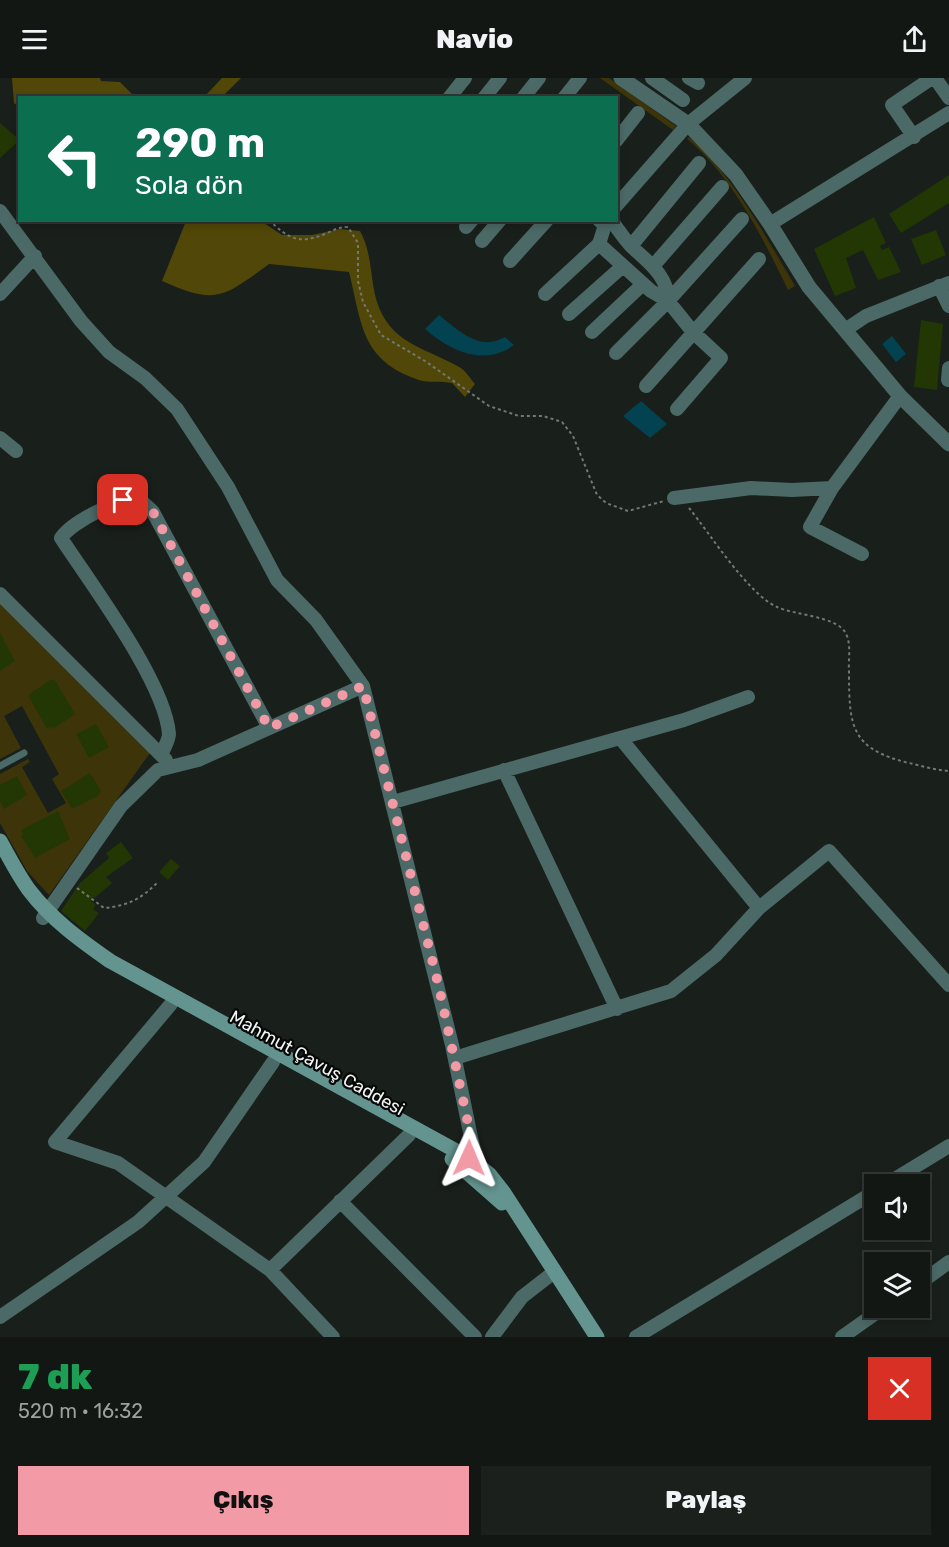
<!DOCTYPE html>
<html lang="tr">
<meta charset="utf-8">
<style>
body{margin:0;font-family:Rubik,sans-serif;background:#1c201d;color:#f1f3f6;height:100vh;display:flex;flex-direction:column;font-size:22px;white-space:nowrap}
*{box-sizing:border-box;margin:0}
p{font-size:20px;color:#9d9fa0}
.icon{flex:none;width:33px;height:33px;fill:none;stroke:currentColor;stroke-width:2;stroke-linecap:round;stroke-linejoin:round}
.map{position:relative;height:1259px;overflow:hidden}
.panel{display:flex;flex-direction:column;background:#131714;flex:1}
.panel>*{flex:none}
.hud{position:absolute;left:18px;top:18px;width:600px;height:126px;border-radius:0px;box-shadow:0 3px 9px #0003,0 0 0 2px #323634;background:#0b6e4f;color:#fff;overflow:hidden}
.fabs{position:absolute;left:864px;top:1096px;display:grid;gap:12px}
.fabs a{display:grid;place-items:center;width:66px;height:66px;border-radius:0px;background:#131714;box-shadow:0 3px 9px #0003,0 0 0 2px #323634;font-size:30px}
.pin{position:absolute;display:grid;place-items:center;width:51px;height:51px;color:#fff;margin:-26px;border-radius:12px;box-shadow:0 3px 9px #0006}
.me{position:absolute;width:66px;margin:-33px;rotate:1deg;stroke-linejoin:round;filter:drop-shadow(0 0 4px #0008)}
.turn{display:flex;align-items:center;gap:21px;height:126px;padding:0 18px;font-size:27px}
.turn .icon{width:78px;height:78px;stroke-width:2.5}
.turn b{display:block;font-size:42px;line-height:51px}
.round{display:grid;place-items:center;flex:none;width:63px;height:63px;border-radius:0px;background:#1c201d}
.overview{display:flex;align-items:center;justify-content:space-between;height:102px;padding:0 18px}
h1{font-size:36px;font-weight:800;line-height:45px;color:#1e9e55}
.button{display:flex;gap:12px;margin-top:auto;padding:12px 18px}
.button a{flex:1;height:69px;border-radius:0px;background:#f39aa7;color:#111;font-size:24px;font-weight:800;line-height:69px;text-align:center}
.button a+a{background:#1c201d;color:#f1f3f6}
header{display:flex;justify-content:space-between;align-items:center;height:78px;padding:0 18px;background:#131714;font-size:27px;font-weight:800}
.map>svg:first-child{display:block}
.green{fill:#3d3509}
.forest{fill:#514708}
.water{fill:#034351}
.building{fill:#233704}
.lines{fill:none;stroke-linecap:round;stroke-linejoin:round}
.path{stroke:#727874;stroke-width:2;stroke-dasharray:3 3;stroke-linecap:butt}
.service{stroke:#4b6966;stroke-width:7}
.minor{stroke:#4b6966;stroke-width:14}
.tertiary{stroke:#4b6966;stroke-width:15}
.secondary{stroke:#63948f;stroke-width:15}
.route{stroke:#f39aa7;stroke-width:10;stroke-dasharray:0 18}
.labels{text-anchor:middle;dominant-baseline:central;stroke-width:4.5;stroke-linejoin:round;paint-order:stroke}
.street-label{font-size:18px;fill:#f0f4f2;stroke:#060807}
</style>
<header><svg class="icon" aria-label="menu" viewBox="0 0 24 24"><path d="M4 6h16M4 12h16M4 18h16"/></svg>Navio<svg class="icon" aria-label="share" viewBox="0 0 24 24"><path d="M12 15V3M7 8l5-5 5 5M5 13v7h14v-7"/></svg></header>
<div class="map">
<svg width="949" height="1259" viewBox="0 0 949 1259">
<rect width="100%" height="100%" fill="#191f1b"/>
<path class="green" d="M600 0H609L676 48 673 52Z
M689 59C735 100 764 156 795 208L788 212C764 162 731 96 687 61Z
M0 521 152 672 49 817 27 793 0 745V696L28 681 30 684 22 689 48 735 66 725 52 701 59 696 22 628 4 638 21 670 0 681Z"/>
<path class="forest" d="M12 0H100L101 3 120 4 135 19 20 20 19 29 14 25Z
M222 0H241L222 19H204Z
M186 143H261L282 157H312L340 151 360 153C375 179 368 212 383 238 400 268 432 273 459 289 465 292 470 300 475 306L465 319 452 305C441 303 428 305 419 302 360 282 362 245 349 194L269 186C223 220 216 227 162 203Z"/>
<path class="water" d="M439 237C459 253 480 274 505 259L514 267C485 289 450 273 425 251Z
M892 258 906 276 896 284 882 266Z
M641 323 667 346 650 360 623 338Z"/>
<path class="building" d="M0 45 20 62 0 80Z
M949 97V125L901 155 889 136Z
M874 139 886 165 880 168 882 172 889 169 901 194 878 202 863 172 846 180 856 210 835 218 814 171Z
M936 152 946 177 922 187 911 161Z
M921 242 943 246 937 312 914 309Z
M0 555 15 583 0 593Z
M50 602H55L75 636 53 651 52 649 47 651 28 617Z
M96 646 109 669 89 680 76 656Z
M90 695 101 713 98 718 72 731 61 713Z
M17 698 27 717 4 731 0 723V707Z
M58 733 70 761 35 780 21 758 23 757 21 752Z
M121 764 133 780 106 799 112 805 91 823 96 827 93 831 99 835 85 853 61 833 80 805 109 780 106 775Z
M171 781 180 788 168 802 159 794Z"/>
<g class="lines">
<path class="path" d="M269 142C288 160 298 167 325 156 334 152 338 149 348 149L358 165V203L363 224 381 257 425 283 489 328 519 338H543L562 344 573 358 597 417 606 425 628 433 664 423
M689 430C711 457 748 516 777 529 794 537 835 538 845 554 852 565 848 582 849 594 849 649 851 671 909 685 922 688 935 692 949 693
M77 810 104 830C127 828 141 821 157 805"/>
<path class="service" d="M0 688 24 675"/>
<path class="minor" d="M652 0 683 22
M689 0 698 5
M935 0 949 20
M449 20 465 0
M484 20 500 0
M523 20 539 0
M564 20 580 0
M914 59 892 27 932 0
M616 63 638 35
M616 128 688 46 745 0
M0 133 81 243 109 274 145 300 177 331 228 409 277 502 316 542 363 608 452 967 473 1069 465 1090
M599 142 605 147 599 166 651 213 668 223 693 254 721 280 677 331
M611 142C618 151 624 161 632 169 649 185 668 198 668 223
M770 146 949 35
M466 149 472 142
M482 163 500 142
M631 168 699 85
M510 183 547 142
M654 187 722 109
M939 208 949 228
M0 216 35 178
M545 216 599 166
M569 236 623 188
M845 252 866 238 949 205
M592 254 643 206
M616 275 668 223 742 141
M948 302 949 290
M646 308 759 181
M0 360 16 373
M674 420 751 410 792 412 832 410
M862 476 810 449 832 410 900 318
M0 516 166 682
M161 677C164 670 169 662 169 656 165 604 91 506 61 460 72 444 119 419 139 423 144 424 149 430 153 434L269 650
M504 692 617 931
M393 724 684 642 748 619
M759 830 829 773 949 907
M43 840 121 728 158 692 198 682 363 608
M171 926 55 1064 118 1085 270 1192
M455 980 671 913 716 877 759 830 621 661
M885 1107 949 1068
M340 1123 475 1259
M920 1205 949 1184
M0 1239 138 1144 204 1084 273 984
M333 1259 270 1192 409 1057
M492 1259 522 1219 549 1198
M636 1259 874 1114
M842 1259 883 1230"/>
<path class="tertiary" d="M621 0 688 46 736 97 770 146 809 209 900 318 949 366"/>
<path class="secondary" d="M0 763C9 779 18 797 29 812 51 841 80 862 110 883L469 1080 489 1096 504 1115 597 1259
M452 1081 502 1125"/>
</g>
<g class="lines">
<path class="route" d="M123 422 141 423 153 434 269 650 363 608 439 909 473 1069 469 1080"/>
</g>
<g class="labels">
<g class="street-label">
<text transform="translate(317 985) rotate(29)">Mahmut Çavuş Caddesi</text>
</g>
</g>
</svg>
<div class="fabs">
<a><svg class="icon" aria-label="sound" viewBox="0 0 24 24"><path d="M4 9h4l5-4v14l-5-4H4zM17 9q2 3 0 6"/></svg></a>
<a><svg class="icon" aria-label="layers" viewBox="0 0 24 24"><path d="M12 4l9 5-9 5-9-5zM3 14l9 5 9-5"/></svg></a>
</div>
<div class="pin" style="left:123px;top:422px;background:#d93025"><svg class="icon" aria-label="arrive" viewBox="0 0 24 24"><path d="M6 21V4h12l-3 4 3 4H6"/></svg></div>
<svg class="me" style="left:469px;top:1080px" viewBox="-20 -20 40 40"><path d="M0-17L14 15 0 8-14 15z" fill="#f39aa7" stroke="#fff" stroke-width="4"/></svg>
<div class="hud">
<div class="turn"><svg class="icon" aria-label="left" viewBox="0 0 24 24"><path d="M17 20v-9H6M10 6l-5 5 5 5"/></svg><div><b>290 m</b>Sola dön</div></div>
</div>
</div>
<section class="panel">
<div class="overview"><div><h1>7 dk</h1><p>520 m · 16:32</p></div><a class="round" style="background:#d93025;color:#fff"><svg class="icon" aria-label="close" viewBox="0 0 24 24"><path d="M6 6l12 12M18 6L6 18"/></svg></a></div>
<div class="button"><a>Çıkış</a><a>Paylaş</a></div>
</section>
